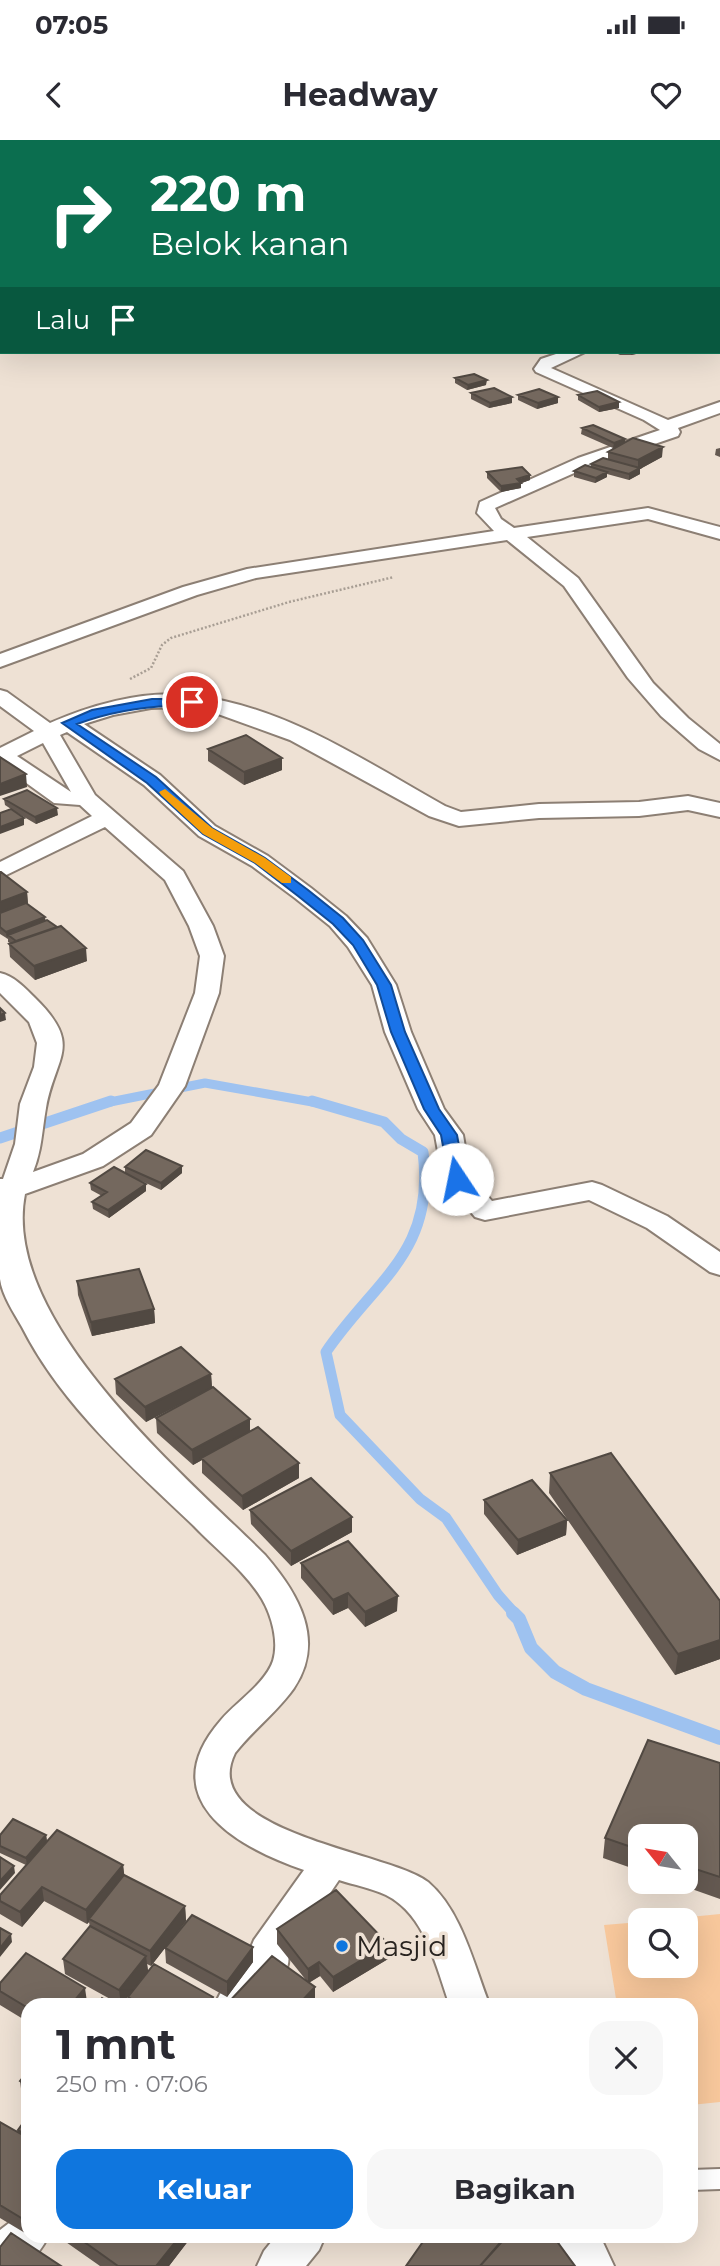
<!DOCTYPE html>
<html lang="id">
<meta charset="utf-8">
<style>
body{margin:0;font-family:Montserrat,sans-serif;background:#f7f7f7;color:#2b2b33;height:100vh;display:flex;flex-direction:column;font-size:26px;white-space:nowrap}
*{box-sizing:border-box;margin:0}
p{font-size:23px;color:#7c7c81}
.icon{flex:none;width:38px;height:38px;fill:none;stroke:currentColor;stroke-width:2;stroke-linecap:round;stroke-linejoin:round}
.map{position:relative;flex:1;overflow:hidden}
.panel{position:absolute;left:21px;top:1858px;width:677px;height:245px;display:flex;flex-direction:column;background:#fff;border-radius:21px;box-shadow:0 7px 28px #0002}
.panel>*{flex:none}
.hud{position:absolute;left:0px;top:0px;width:721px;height:214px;box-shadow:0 7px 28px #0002;background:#0b6e4f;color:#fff;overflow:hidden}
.needle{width:46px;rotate:300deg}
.controls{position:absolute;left:628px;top:1684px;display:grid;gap:14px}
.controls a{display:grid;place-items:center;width:70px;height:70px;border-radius:14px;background:#fff;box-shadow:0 7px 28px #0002;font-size:35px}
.pin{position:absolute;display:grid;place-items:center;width:60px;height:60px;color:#fff;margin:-30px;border:4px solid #fff;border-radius:50%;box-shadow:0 2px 7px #0007}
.me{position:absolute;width:77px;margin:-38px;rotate:349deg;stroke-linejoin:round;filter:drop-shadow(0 0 5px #0008)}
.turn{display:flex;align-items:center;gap:24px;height:147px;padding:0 35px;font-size:32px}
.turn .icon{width:91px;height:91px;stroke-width:2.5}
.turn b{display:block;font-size:49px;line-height:60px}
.then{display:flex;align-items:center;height:66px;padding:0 35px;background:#0003;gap:14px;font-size:26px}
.round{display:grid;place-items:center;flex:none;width:74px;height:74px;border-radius:21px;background:#f7f7f7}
.headline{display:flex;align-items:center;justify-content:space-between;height:119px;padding:0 35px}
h1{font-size:42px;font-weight:700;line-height:52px}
.action{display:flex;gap:14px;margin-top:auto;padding:14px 35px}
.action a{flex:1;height:80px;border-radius:21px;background:#0f76de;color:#fff;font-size:28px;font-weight:700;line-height:80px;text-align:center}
.action a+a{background:#f7f7f7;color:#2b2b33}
.status{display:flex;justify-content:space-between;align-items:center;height:49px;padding:0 35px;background:#fff;direction:ltr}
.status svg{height:19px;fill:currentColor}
header{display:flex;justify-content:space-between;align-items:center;height:91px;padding:0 35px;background:#fff;font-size:32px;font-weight:700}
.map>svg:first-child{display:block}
.green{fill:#f8c89c}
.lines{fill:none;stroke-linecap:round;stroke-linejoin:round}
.stream-far2{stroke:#9ec2f0;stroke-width:9}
.stream-far1{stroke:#9ec2f0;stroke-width:11}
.stream{stroke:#9ec2f0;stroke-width:14}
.service-casing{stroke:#8c7f74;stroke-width:4}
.minor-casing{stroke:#8c7f74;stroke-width:4}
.path{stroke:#a89e94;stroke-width:2.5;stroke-dasharray:2 2;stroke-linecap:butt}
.service{fill:#fff;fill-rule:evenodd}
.minor{fill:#fff;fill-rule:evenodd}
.wall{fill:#645951}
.shaded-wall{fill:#514942}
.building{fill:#74685e;stroke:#514942;stroke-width:2}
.route{fill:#1a73e8;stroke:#114b97;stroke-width:2}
.slow{fill:#f59e0b}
.poi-dot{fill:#0f76de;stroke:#eee1d4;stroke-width:2.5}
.labels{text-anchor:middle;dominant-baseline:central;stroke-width:7;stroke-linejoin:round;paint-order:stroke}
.near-poi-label{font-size:28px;fill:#28231f;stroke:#eee1d4;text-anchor:start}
</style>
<div class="status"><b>07:05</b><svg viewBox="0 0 49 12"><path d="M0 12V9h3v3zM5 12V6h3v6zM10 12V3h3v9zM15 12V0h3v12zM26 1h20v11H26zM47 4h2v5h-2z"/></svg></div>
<header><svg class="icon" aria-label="back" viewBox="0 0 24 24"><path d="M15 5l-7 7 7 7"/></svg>Headway<svg class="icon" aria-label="heart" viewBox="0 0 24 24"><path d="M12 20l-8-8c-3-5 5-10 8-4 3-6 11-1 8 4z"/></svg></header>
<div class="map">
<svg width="720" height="2126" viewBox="0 0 720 2126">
<rect width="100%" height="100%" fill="#eee1d4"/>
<path class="green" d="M720 1774V1962L691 1965V1866L617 1865 604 1785 640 1782V1825H686V1780H660Z"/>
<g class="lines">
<path class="stream-far2" d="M105 963 205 943 318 963"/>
<path class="stream-far1" d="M312 961 384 982 401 999 423 1012C436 1112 375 1140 326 1212L340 1275 420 1359 446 1378 498 1455 515 1474
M0 998 111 961"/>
<path class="stream" d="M513 1473 519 1479 531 1508 555 1532 586 1549 720 1598"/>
<g class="service-casing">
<path id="service" d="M720 2029V2049L691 2050V2030Z"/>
</g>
<g class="minor-casing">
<path id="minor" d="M290 0H305L306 2H291Z
M719 65H720V73H719Z
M719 98H720V106H719Z
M719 157H720V167L719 166Z
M562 212H585L551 228 668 280 720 262V273L678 288 680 292 678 296 590 326 495 368 501 379 514 388 648 368 720 387V399L648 379 527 397 578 438 653 543 688 578 720 604V620L699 609 661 576 628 538 564 446 507 400 256 438 197 455 0 527V514L183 447 247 429 494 391 477 373 480 362 578 318 660 290 644 280 536 232 534 229 541 219Z
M0 550 7 552 50 583C94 564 147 549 196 556 286 567 368 623 445 666L461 672 539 664 639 662 688 656 720 663V677L688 670 639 676 539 678 459 686 429 676 290 600 207 570 181 567 151 568 113 575 84 584 160 635 215 686 268 716 311 748 346 776 367 798 396 845 411 892 444 969 463 995 470 1037 492 1061 592 1042 602 1045 667 1076 720 1112V1135L710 1132 647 1088 589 1060 485 1080 475 1077 443 1039 435 995 418 969 385 892 372 845 348 807 330 786 295 758 252 726 199 696 144 645 67 592 60 595 95 655 183 731 213 786 224 816 219 853 185 946 151 995 103 1026 25 1054C0 1181 186 1336 265 1415 298 1453 326 1500 294 1548 277 1572 253 1590 235 1613 195 1693 391 1712 428 1742 462 1771 474 1826 490 1866H450C436 1827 426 1775 386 1755 371 1748 354 1745 339 1740L288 1815C292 1832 270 1853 259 1866H214L220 1854 250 1818 249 1812 254 1800 304 1730C234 1706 153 1658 221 1580 236 1562 265 1544 273 1521 279 1502 272 1476 262 1459 245 1431 217 1410 194 1386 131 1326 62 1266 22 1187 14 1173 2 1155 0 1139 0 1107 0 1071 0 1039H3L15 1004 20 964 34 927 37 903 29 882 0 853V833C14 836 25 848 35 858 84 906 55 916 46 968 42 990 42 1010 33 1032L83 1014 131 983 159 945 195 853 200 816 189 786 165 740 105 687 0 738V722L92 676 80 665 54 663 0 624V608L34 591 0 566ZM43 603 71 652 17 616Z
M28 2074V2096H48C38 2119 24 2126 0 2126V2090L13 2080Z
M276 2096H325L319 2110 306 2126H257L264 2111Z
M556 2096H600L614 2126H570Z"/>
</g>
<path class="path" d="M130 539 151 528 162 505 171 498 289 462 394 437"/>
<use href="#service" class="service"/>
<use href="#minor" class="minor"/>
</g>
<path class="wall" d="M109 0H179V2H109Z
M348 0H379V1L353 2Z
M486 0H570L565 2H486Z
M614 212H646L631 215H620Z
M455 238 486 245 467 250 455 243Z
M471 253 512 263 489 268 471 259Z
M518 255 558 257V263L537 269 518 260Z
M578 255 619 268 599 272 578 260Z
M582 288 625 299V303L662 317 640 329V334L629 340 607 334V337L595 343 574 337V331L591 327V324L608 319V312L613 308 581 294Z
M720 308V317L715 315 716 309Z
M487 332 530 340 521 343V348L501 352 487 338Z
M208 609 282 630 244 645 208 621Z
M4 659 58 675 36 684 12 670 24 685 11 669 5 665Z
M0 732 27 752 28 764 87 821 35 840 10 817 9 804 10 803 8 802V799L0 794Z
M125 1027 182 1033 161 1050 135 1038 146 1051 109 1078 93 1069 92 1062 102 1056 91 1050 90 1043 125 1033Z
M77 1141 154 1169 155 1183 92 1196 78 1155Z
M211 1234 212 1248 250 1291 299 1338 243 1370 202 1333V1320L193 1325 157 1293 156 1278 207 1250 146 1282 116 1254 115 1239Z
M550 1333 720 1461V1519L675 1535 549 1353Z
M484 1360 567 1380 566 1395 517 1415 484 1374Z
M250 1370 352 1392 291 1426 251 1384Z
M301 1423 397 1471 365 1487 348 1468 333 1475 301 1438Z
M720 1623V1759L669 1741H686V1696H640V1731L603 1718 605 1698Z
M0 1695H46L47 1701 123 1725 124 1735 185 1766 186 1781 151 1826 147 1824 148 1831 121 1865 65 1834 63 1819 90 1787 89 1782 87 1784 44 1761 22 1787 0 1774V1755L26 1725 0 1713Z
M277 1789 388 1804V1819L333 1852 320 1836 309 1843 306 1840 277 1804Z
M253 1807V1822L227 1857 166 1823 165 1808Z
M0 1851 87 1862 84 1866H28V1882L0 1865Z
M128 1857H213L214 1866H129Z
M28 1931V1959L22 1956 20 1941Z
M28 1976V2089L25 2093 0 2078V1980V1982L18 1992V1990Z
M62 2096H192L169 2126H100L63 2100Z"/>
<path class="shaded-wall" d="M135 0H166V2H123Z
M168 0H179V2H168Z
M207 0H224L215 2H207Z
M552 0H570L565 2H543Z
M632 212H646L631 215Z
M487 240 486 245 467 250 468 245Z
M512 257V263L489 268 490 263Z
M558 257V263L537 269 538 263Z
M619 262V268L599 272V267Z
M625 299V305L613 308 614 303Z
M663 307 662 317 640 329V334L629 340V334L638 330V320Z
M607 332V337L595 343 596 338Z
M530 335V340L521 343V348L501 352V346Z
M282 618V630L244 645V632Z
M26 634 27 647 0 656V644Z
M57 668 58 675 36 684 35 677Z
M24 678V685L0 694V687Z
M27 752 28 765 0 775V762Z
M45 777 46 784 8 795 7 799 6 792Z
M86 808 87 821 35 840 34 826Z
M5 873 6 880 0 882V875Z
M182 1026V1033L161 1050V1043Z
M146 1044V1051L109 1078 108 1070Z
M154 1169 155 1183 92 1196 91 1182Z
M211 1234 212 1248 146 1282 145 1267Z
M250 1279V1293L201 1318 202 1320 193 1325 192 1310Z
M299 1323V1338L243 1370 242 1356Z
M352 1377V1392L291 1426V1411Z
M567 1380 566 1395 517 1415 518 1400Z
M348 1453V1468L333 1475V1460Z
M398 1456 397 1471 365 1487V1472Z
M720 1500V1519L675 1535 678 1514Z
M46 1695 47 1702 27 1726 26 1718Z
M123 1725 125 1740 89 1779V1782L87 1784 86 1770Z
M14 1726 15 1733 0 1750V1741Z
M42 1747 44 1761 22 1787 20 1772Z
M185 1766 186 1781 151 1826 150 1811Z
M11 1794 12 1802 0 1817V1808Z
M388 1804V1819L333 1852V1837Z
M253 1807V1822L227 1857V1842Z
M146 1816 148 1831 121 1865 119 1850Z
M319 1822 320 1836 308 1843V1829Z
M315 1847V1866H297Z
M85 1848 87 1862 84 1866H70Z
M213 1857 214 1866H207Z
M28 2072V2089L25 2093 23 2079Z
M180 2096H192L169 2126H156Z"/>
<path class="building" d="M118 0H135L123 2Z
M243 0H280L270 2H247Z
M414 0H425L430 2H405Z
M489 0H511L512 1 493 2Z
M525 0H552L543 2H529Z
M474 234 487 240 468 245 455 238Z
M494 248 512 257 490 263 471 253Z
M539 249 558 257 538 263 518 255Z
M597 251 619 262 599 267 578 255Z
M593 285 625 299 614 303 582 288Z
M633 298 663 307 638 320 608 312Z
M603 318 640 328 629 334 591 324Z
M585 325 607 332 596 338 574 331Z
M522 327 530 335 517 339 521 343 501 346 487 332Z
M246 595 282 618 244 632 208 609Z
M0 617 26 634 0 644Z
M27 650 57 668 35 677 4 659Z
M11 669 24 678 0 687V673Z
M0 732H1L27 752 0 762Z
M26 763 45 777 6 792 0 787V773Z
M47 780 57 787 16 801 8 795Z
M61 786 86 808 34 826 9 804Z
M0 868 5 873 0 875Z
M146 1010 182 1026 161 1043 125 1027Z
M114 1027 146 1044 108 1070 92 1062 107 1052 90 1043Z
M139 1129 154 1169 91 1182 77 1141Z
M181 1207 211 1234 145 1267 115 1239Z
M213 1247 250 1279 192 1310 156 1278Z
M258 1287 299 1323 242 1356 201 1318Z
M611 1313 720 1461V1500L678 1514 550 1333Z
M311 1338 352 1377 291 1411 250 1370Z
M532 1340 567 1380 518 1400 484 1360Z
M348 1401 398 1456 365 1472 348 1453 333 1460 301 1423Z
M648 1600 720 1623V1737L686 1726V1696H640V1710L605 1698Z
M13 1679 46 1695 26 1718 0 1706V1695Z
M57 1690 123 1725 86 1770 42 1747 20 1772 0 1761V1755Z
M0 1717 14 1726 0 1741Z
M124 1735 185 1766 150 1811 89 1779Z
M336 1750 388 1804 333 1837 319 1822 308 1829 277 1789Z
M192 1775 253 1807 227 1842 165 1808Z
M90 1786 146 1816 119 1850 63 1819Z
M0 1788 11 1794 0 1808Z
M26 1813 85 1848 70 1866H28V1868L0 1851V1843Z
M272 1816 315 1847 297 1866H225Z
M154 1824 213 1857 207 1866H144L128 1857Z
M102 1858 115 1866H96Z
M28 1931V1946L20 1941Z
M28 1976V1996L18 1990Z
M0 1982 28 1998V2072L23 2079 0 2065Z
M11 2093 61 2126H0V2107Z
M76 2096H180L156 2126H118Z
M427 2096H506L480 2126H406Z
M507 2096H553L575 2126H480Z"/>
<path class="route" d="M152 559H192L198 562C191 567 180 566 171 566 139 567 107 573 77 584L156 637 212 688 265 718 308 750 343 778 363 800 391 845 405 892 439 969 457 995 465 1039 463 1043H452L449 1039 441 995 424 969 391 892 377 845 353 805 333 784 298 756 255 723 203 694 147 643 62 583 92 570Z"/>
<path class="slow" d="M165 649 212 688 265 718 291 737V743H282L255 723 203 694 161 655 159 652Z"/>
<circle class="poi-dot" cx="342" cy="1806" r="7"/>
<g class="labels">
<g class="near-poi-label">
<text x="356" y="1806">Masjid</text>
</g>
</g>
</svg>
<div class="controls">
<a><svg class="needle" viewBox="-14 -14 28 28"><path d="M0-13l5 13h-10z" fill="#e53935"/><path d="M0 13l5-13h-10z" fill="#7c7c81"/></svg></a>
<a><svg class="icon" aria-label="search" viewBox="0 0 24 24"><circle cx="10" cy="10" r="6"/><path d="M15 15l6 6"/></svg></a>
</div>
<div class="pin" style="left:192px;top:562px;background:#d93025"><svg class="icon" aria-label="arrive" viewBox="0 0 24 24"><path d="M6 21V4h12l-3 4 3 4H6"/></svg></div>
<svg class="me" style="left:457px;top:1039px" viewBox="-20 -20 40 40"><circle r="19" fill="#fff"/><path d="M0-13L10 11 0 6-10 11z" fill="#1a73e8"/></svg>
<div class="hud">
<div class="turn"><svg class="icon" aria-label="right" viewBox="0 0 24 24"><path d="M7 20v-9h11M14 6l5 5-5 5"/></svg><div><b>220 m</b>Belok kanan</div></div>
<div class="then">Lalu<svg class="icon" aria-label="arrive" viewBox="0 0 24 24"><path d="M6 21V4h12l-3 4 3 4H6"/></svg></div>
</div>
<section class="panel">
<div class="headline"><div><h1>1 mnt</h1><p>250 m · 07:06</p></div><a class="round"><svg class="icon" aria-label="close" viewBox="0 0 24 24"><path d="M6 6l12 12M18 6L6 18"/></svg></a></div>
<div class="action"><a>Keluar</a><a>Bagikan</a></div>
</section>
</div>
